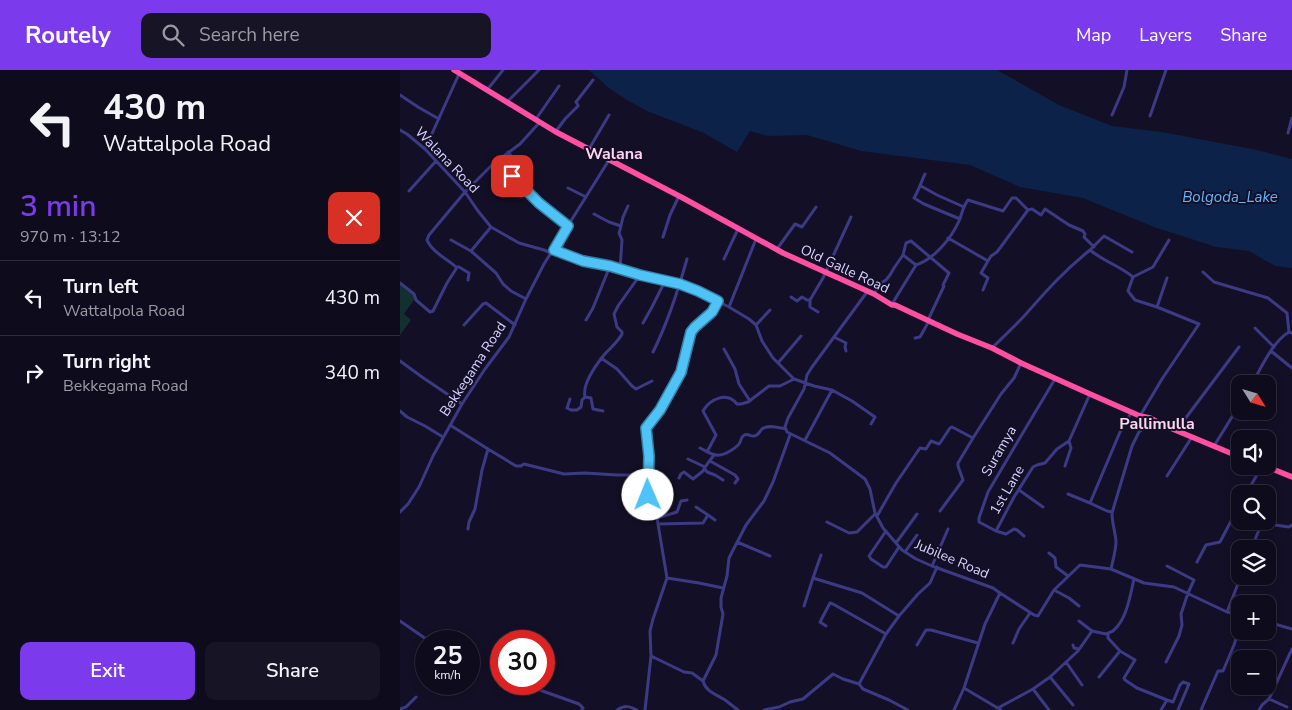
<!DOCTYPE html>
<meta charset="utf-8">
<style>
body{margin:0;font-family:"Nunito Sans",sans-serif;background:#171425;color:#f1f3f6;height:100vh;display:flex;flex-direction:column;font-size:19px;white-space:nowrap}
*{box-sizing:border-box;margin:0}
p{font-size:16px;color:#9b9ba3}
.icon{flex:none;width:28px;height:28px;fill:none;stroke:currentColor;stroke-width:2;stroke-linecap:round;stroke-linejoin:round}
.map{position:relative;flex:1;overflow:hidden}
.details{display:flex;flex-direction:column;background:#0e0b1c;width:400px}
.details>*{flex:none}
.top-card{background:#0e0b1c;color:#f1f3f6;overflow:hidden}
.needle{width:32px;rotate:127deg}
.fabs{position:absolute;left:831px;top:305px;display:grid;gap:10px}
.fabs a{display:grid;place-items:center;width:45px;height:45px;border-radius:10px;background:#0e0b1c;box-shadow:0 2px 8px #0003,0 0 0 1px #2e2b3b;font-size:25px}
.speed{position:absolute;left:15px;top:560px;display:flex;gap:10px;font-size:25px;font-weight:700;text-align:center}
.speed>*{display:grid;place-content:center;width:65px;height:65px;border-radius:50%;background:#0e0b1c;box-shadow:0 2px 8px #0003,0 0 0 1px #2e2b3b;line-height:1}
.speed small{font-size:12px;font-weight:400}
.speed .limit{border:8px solid #d22;background:#fff;color:#111}
.pin{position:absolute;display:grid;place-items:center;width:42px;height:42px;color:#fff;margin:-21px;border-radius:10px;box-shadow:0 2px 8px #0006}
.me{position:absolute;width:55px;margin:-28px;rotate:359deg;stroke-linejoin:round;filter:drop-shadow(0 0 4px #0008)}
.turn{display:flex;align-items:center;gap:18px;height:105px;padding:0 20px;font-size:22px}
.turn .icon{width:65px;height:65px;stroke-width:2.5}
.turn b{display:block;font-size:35px;line-height:42px}
.round{display:grid;place-items:center;flex:none;width:52px;height:52px;border-radius:10px;background:#171425}
.head{display:flex;align-items:center;justify-content:space-between;height:85px;padding:0 20px}
h1{font-size:30px;font-weight:600;line-height:38px;color:#7c3aed}
.cta{display:flex;gap:10px;margin-top:auto;padding:10px 20px}
.cta a{flex:1;height:58px;border-radius:10px;background:#7c3aed;color:#fff;font-size:20px;font-weight:600;line-height:58px;text-align:center}
.cta a+a{background:#171425;color:#f1f3f6}
ul{padding:0;list-style:none}
li{display:flex;align-items:center;gap:15px;height:75px;padding:0 20px;border-top:1px solid #2e2b3b}
li div{flex:1}
li b{display:block;font-size:19px}
li em{font-style:normal}
header{display:flex;align-items:center;gap:30px;box-sizing:border-box;height:70px;padding:0 25px;background:#7c3aed;color:#fff}
header strong{font-size:24px}
nav{display:flex;gap:28px;margin-inline-start:auto;font-size:18px}
.search{width:350px;height:45px;background:#171425;display:flex;align-items:center;gap:12px;box-sizing:border-box;padding:0 18px;border-radius:10px;color:#9b9ba3;font-size:19px}
main{display:flex;flex:1;min-height:0}
.map>svg:first-child{display:block}
.green{fill:#12302f}
.water{fill:#0c2248}
.lines{fill:none;stroke-linecap:round;stroke-linejoin:round}
.street{stroke:#3d3a85;stroke-width:3}
.highway{stroke:#ff4fa3;stroke-width:5.5}
.route-casing{stroke:#337fa1;stroke-width:12}
.route{stroke:#4fc3f7;stroke-width:9}
.labels{text-anchor:middle;dominant-baseline:central;stroke-width:4;stroke-linejoin:round;paint-order:stroke}
.street-label{font-size:14px;fill:#d9d4ff;stroke:#130f26}
.water-label{font-size:15px;font-style:italic;fill:#62b6ff;stroke:#130f26}
.quarter-label{font-size:16px;font-weight:bold;fill:#ffd6f0;stroke:#130f26}
</style>
<header>
<strong>Routely</strong>
<div class="search"><svg class="icon" aria-label="search" viewBox="0 0 24 24"><circle cx="10" cy="10" r="6"/><path d="M15 15l6 6"/></svg>Search here</div>
<nav><a>Map</a><a>Layers</a><a>Share</a></nav>
</header>
<main>
<section class="details">
<div class="top-card">
<div class="turn"><svg class="icon" aria-label="left" viewBox="0 0 24 24"><path d="M17 20v-9H6M10 6l-5 5 5 5"/></svg><div><b>430 m</b>Wattalpola Road</div></div>
</div>
<div class="head"><div><h1>3 min</h1><p>970 m · 13:12</p></div><a class="round" style="background:#d93025;color:#fff"><svg class="icon" aria-label="close" viewBox="0 0 24 24"><path d="M6 6l12 12M18 6L6 18"/></svg></a></div>
<ul>
<li><svg class="icon" aria-label="left" viewBox="0 0 24 24"><path d="M17 20v-9H6M10 6l-5 5 5 5"/></svg><div><b>Turn left</b><p>Wattalpola Road</p></div><em>430 m</em></li>
<li><svg class="icon" aria-label="right" viewBox="0 0 24 24"><path d="M7 20v-9h11M14 6l5 5-5 5"/></svg><div><b>Turn right</b><p>Bekkegama Road</p></div><em>340 m</em></li>
</ul>
<div class="cta"><a>Exit</a><a>Share</a></div>
</section>
<div class="map">
<svg width="892" height="640" viewBox="0 0 892 640">
<rect width="100%" height="100%" fill="#130f26"/>
<path class="green" d="M0 215 16 227 4 244 11 250 0 265Z"/>
<path class="water" d="M189 0H597L659 35 712 56 762 62 857 80 892 89V198L875 196 849 181 816 177 754 157 683 128 620 117 570 95 461 81 407 65 368 66 350 61 337 82 304 63 247 41 227 30 209 18Z"/>
<g class="lines">
<path class="street" d="M87 20 103 0
M0 25 18 37 39 49
M107 32 139 0
M712 45 724 17 727 0
M750 46 766 0
M136 49 159 16
M0 60 7 64 25 79 65 122 78 141 91 157 119 173 144 180 151 183
M156 61 165 49 178 36V35L176 32 193 10
M888 63 892 48
M25 79 59 4
M189 79 209 45
M108 82 118 94 120 97 112 104V106L139 133 168 156
M525 104C521 112 519 120 514 128L524 134 560 149
M521 116 537 125 564 137
M168 118 186 127
M9 121 36 91
M194 144 209 152 221 156
M91 157 71 181 96 203 103 214 111 221 126 229
M263 167 270 145 279 126
M548 168 588 191 591 186 597 182 628 140
M51 170 71 181
M377 179 395 154 402 157 416 137
M154 180 183 191 210 196 240 205 280 215 298 221 329 237 349 249 356 255 362 271 373 288 394 309 414 316 432 320 452 331 475 347 471 354
M690 180 704 166 732 182
M503 185 506 173 511 171 549 203 543 215 544 216 528 250
M324 189 338 159
M56 197H59L69 203 68 210
M220 199 222 170 219 163 220 160 223 147 228 136
M803 202 814 212 868 228 887 243 889 262
M733 207 753 197 769 170
M0 213 14 224 16 230 30 242 33 241 47 213 56 199V197C47 189 32 182 27 170L29 165 65 122 94 93 120 74 139 53
M583 220 588 208 581 203 588 191
M467 222 412 297 407 305 404 319 388 348 385 357 387 362 430 383 465 409 470 419 475 443 483 458 502 480 516 489 532 496 593 518 600 523
M474 224 481 213 486 210 490 205 494 198 503 185 516 195
M391 227 397 231 402 227 407 230H410
M492 234 516 195C534 189 551 169 559 151 562 144 563 136 568 130L603 141 612 128H616L628 140 632 139 641 145 645 139 669 155 683 161 685 164 684 167 694 177
M329 237 356 169
M757 237 767 208
M418 242 410 237V230L423 208 451 147
M186 250 193 238 210 196
M243 253 252 237 265 211
M64 255 83 234 86 233 115 255
M356 255 370 240
M855 258 874 277
M434 267 446 273 445 277 446 281
M515 268 520 267 529 251
M592 278C603 267 615 256 626 244 647 220 665 200 690 180 703 191 720 196 733 207L728 221 735 230 757 237 799 254 762 309 740 346
M324 279 335 299 339 314 350 331
M871 281 892 298
M253 282C268 252 278 221 287 189
M201 288 217 299 232 316 236 319 252 311
M0 291 22 307 62 334
M378 293 401 266
M852 314C861 298 873 271 889 262L892 263
M170 329 167 338 171 340H177L181 337 182 330 185 327
M0 341 7 347 25 356 43 367
M203 341 193 339 191 328 185 327C182 314 196 295 204 285 210 278 218 272 222 264V262L217 257 214 244 218 236 240 205
M50 355 88 379 116 396H121L124 394 164 404 185 403 217 405H248
M776 361 839 277
M405 370 432 320
M814 376 840 334
M300 378C312 384 317 389 330 381 333 379 337 377 339 374 341 371 341 368 343 366 347 362 349 366 353 366 358 367 359 362 362 359 368 354 379 358 386 359
M307 382 316 365 303 341C310 329 327 321 337 334H341L348 332 369 316H380L394 309
M288 389 305 397 314 385
M310 391 335 405 338 409 335 413
M665 396 671 378 669 371
M767 406 792 367
M279 408 281 404 284 402 293 409 303 401 305 397V399L307 402 315 405 323 410
M619 420 643 437
M668 424 690 433 707 441 712 442
M846 424 862 396
M690 433 720 362 731 343
M296 437 308 445
M540 441 563 410 558 396V393L573 368
M0 442 8 434 19 417 33 386 62 334 85 299 109 267 126 229 144 194 209 90
M477 446 496 413 520 378 526 379 531 371 539 374 540 373 550 358 552 357 573 368 601 324 614 308 621 293
M257 448 277 442 281 431 287 430
M427 452 449 463 457 462 475 444
M258 454 303 453 308 445 315 450
M68 459 69 452 75 439 82 400 88 379
M486 461 469 486 471 489 483 497H486L499 477
M596 461 614 427 633 397 637 395 645 393 657 379 669 371 690 324
M624 466 617 460 614 459 606 464 596 461 579 452V448L588 422 618 371 655 309
M337 472 370 486
M496 473 517 444
M851 479 862 453 889 457 892 455
M505 482 517 465
M649 483 655 488 656 497 668 506
M421 485 413 508 462 523 499 546
M797 492 806 475 820 472 840 434
M532 496 548 459
M711 499C713 490 716 480 716 471 715 461 712 453 712 443L732 376 739 362 746 356 750 348
M267 508 299 513 323 518
M654 520 669 528 679 536
M404 536 413 508
M827 542 841 506
M0 551 29 571
M679 551 692 561
M868 552 892 559
M426 556 420 552 430 533 433 534 486 564 499 546 518 524 530 513 537 497
M708 564V568L720 581 735 590 724 608 725 610 737 618 767 630 761 640
M613 573 619 559 630 543
M517 575 526 560H531L578 573
M673 575 674 578 679 579
M251 586 284 602 292 603 303 611
M666 592 682 615
M766 592 779 566 782 555 781 544 788 523 794 510 767 496
M650 607 673 635
M699 607 720 581
M127 614 137 619 179 634 183 638 182 640
M459 614 486 564
M564 618 601 640
M633 619 649 640
M869 629 887 637
M767 630 773 632 780 615 783 612 789 614 778 640
M598 638 633 619 650 607 678 581 692 561 706 564C708 563 711 562 713 561 727 549 730 526 734 509
M0 639 6 637 16 627
M217 640C225 635 229 636 237 640
M245 640 251 586 250 561 253 549 267 508 257 448 251 438 249 425V386L246 358 251 351 260 340 281 302 291 262 295 257 312 242 318 231
M338 640C334 637 329 633 325 630 316 624 306 622 303 611L316 585 323 544 321 537V528L327 506 329 488 346 455 364 431 373 412 390 365
M364 640 379 637 390 632 403 629 433 604 443 609 459 614 463 619 489 630 508 640
M554 640 564 618 585 554 600 523 634 545 638 546 654 520 680 495 711 499 744 513 774 517 827 542 840 545
M801 640 818 601H823L834 575 840 556
M859 640 862 635 869 629 892 579"/>
<path class="highway" d="M54 0 156 62 283 128 383 183 474 224 492 235H495L557 264 592 278 621 293 690 324 740 346 750 348 763 355 840 387
M865 396 892 407"/>
</g>
<g class="lines">
<g class="route-casing">
<path id="route" d="M112 106 139 133 168 156 154 180 183 191 210 196 240 205 280 214 298 221 318 231 312 242 295 257 291 262 281 302 260 340 246 358 249 386 248 425"/>
</g>
<use href="#route" class="route"/>
</g>
<g class="labels">
<g class="street-label">
<text transform="translate(47 90) rotate(46)">Walana Road</text>
<text transform="translate(445 199) rotate(25)">Old Galle Road</text>
<text transform="translate(73 299) rotate(-57)">Bekkegama Road</text>
<text transform="translate(599 381) rotate(-60)">Suramya</text>
<text transform="translate(607 420) rotate(-60)">1st Lane</text>
<text transform="translate(552 489) rotate(23)">Jubilee Road</text>
</g>
<g class="water-label">
<text x="830" y="127">Bolgoda_Lake</text>
</g>
<g class="quarter-label">
<text x="214" y="84">Walana</text>
<text x="757" y="354">Pallimulla</text>
</g>
</g>
</svg>
<div class="fabs">
<a><svg class="needle" viewBox="-14 -14 28 28"><path d="M0-13l5 13h-10z" fill="#e53935"/><path d="M0 13l5-13h-10z" fill="#9b9ba3"/></svg></a>
<a><svg class="icon" aria-label="sound" viewBox="0 0 24 24"><path d="M4 9h4l5-4v14l-5-4H4zM17 9q2 3 0 6"/></svg></a>
<a><svg class="icon" aria-label="search" viewBox="0 0 24 24"><circle cx="10" cy="10" r="6"/><path d="M15 15l6 6"/></svg></a>
<a><svg class="icon" aria-label="layers" viewBox="0 0 24 24"><path d="M12 4l9 5-9 5-9-5zM3 14l9 5 9-5"/></svg></a>
<a>+</a>
<a>−</a>
</div>
<div class="speed"><div>25<small>km/h</small></div><div class="limit">30</div></div>
<div class="pin" style="left:112px;top:106px;background:#d93025"><svg class="icon" aria-label="arrive" viewBox="0 0 24 24"><path d="M6 21V4h12l-3 4 3 4H6"/></svg></div>
<svg class="me" style="left:248px;top:425px" viewBox="-20 -20 40 40"><circle r="19" fill="#fff"/><path d="M0-13L10 11 0 6-10 11z" fill="#4fc3f7"/></svg>
</div>
</main>
